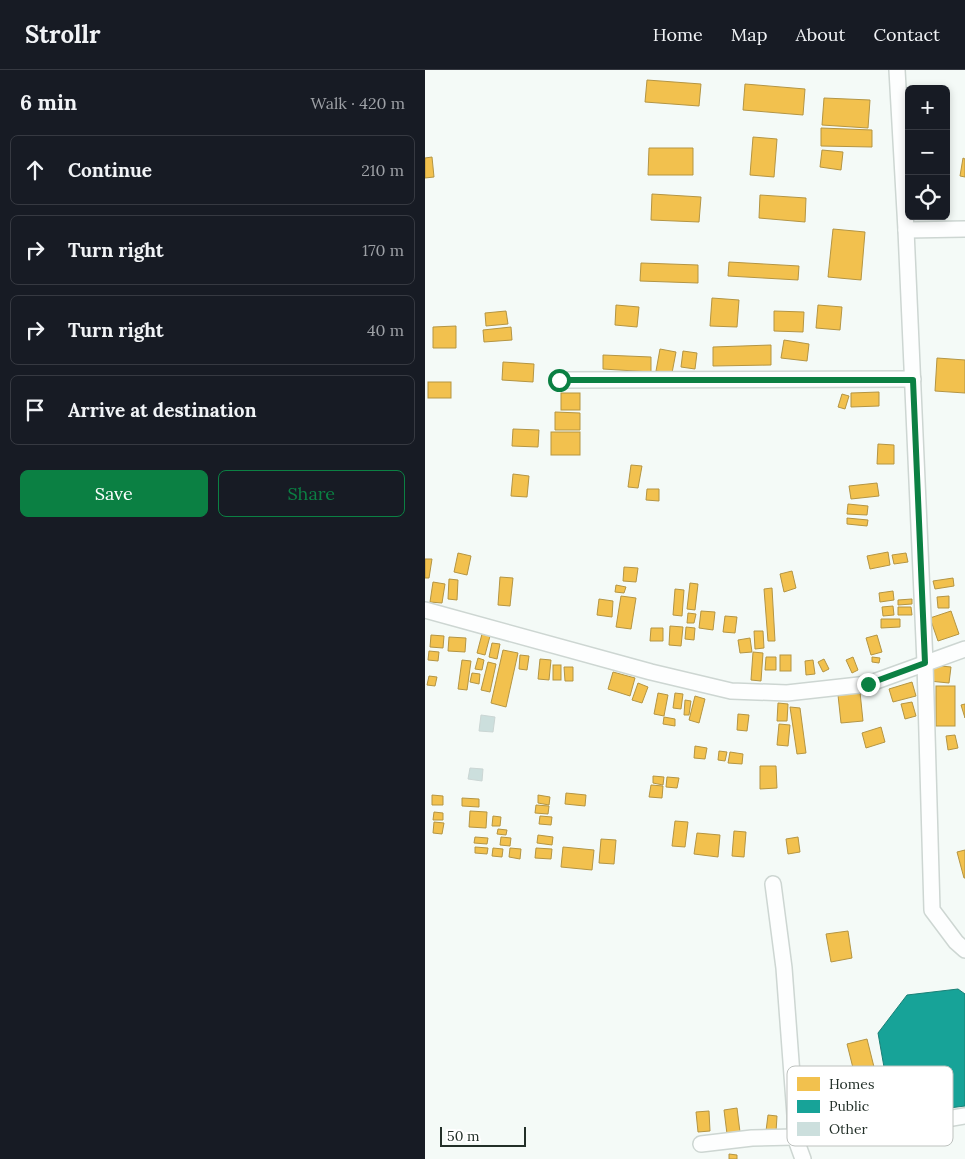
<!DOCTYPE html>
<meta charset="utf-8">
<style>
body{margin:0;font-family:Lora,serif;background:#20242c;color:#f1f3f6}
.controls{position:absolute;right:15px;top:15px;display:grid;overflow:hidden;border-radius:8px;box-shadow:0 2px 8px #0003}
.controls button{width:45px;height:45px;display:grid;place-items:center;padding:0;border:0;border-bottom:1px solid #363941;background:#171b24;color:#f1f3f6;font:25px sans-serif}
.scale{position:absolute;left:15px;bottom:12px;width:86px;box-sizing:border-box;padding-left:5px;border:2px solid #222f28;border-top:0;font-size:14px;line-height:18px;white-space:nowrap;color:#222f28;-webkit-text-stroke:4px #fff;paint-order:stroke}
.stop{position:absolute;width:15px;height:15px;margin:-11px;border:4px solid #0b8043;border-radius:50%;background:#fff}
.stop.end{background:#0b8043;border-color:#fff;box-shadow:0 1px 5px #0008}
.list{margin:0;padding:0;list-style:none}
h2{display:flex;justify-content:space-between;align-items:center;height:65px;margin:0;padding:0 20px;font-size:21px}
h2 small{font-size:16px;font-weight:400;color:#9ea1a6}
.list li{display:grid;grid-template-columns:32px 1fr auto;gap:15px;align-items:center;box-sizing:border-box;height:70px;margin:0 10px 10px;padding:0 10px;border:1px solid #363941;border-radius:8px}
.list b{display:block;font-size:19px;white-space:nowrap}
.list em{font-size:16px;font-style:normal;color:#9ea1a6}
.actions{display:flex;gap:10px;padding:15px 20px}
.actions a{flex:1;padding:11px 0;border:1px solid #0b8043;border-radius:8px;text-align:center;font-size:18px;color:#0b8043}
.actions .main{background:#0b8043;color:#fff}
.icon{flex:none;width:28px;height:28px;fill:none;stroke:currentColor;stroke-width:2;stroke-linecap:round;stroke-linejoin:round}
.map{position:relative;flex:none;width:540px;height:1089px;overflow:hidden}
header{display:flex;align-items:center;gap:30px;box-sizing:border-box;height:70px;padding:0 25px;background:#171b24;border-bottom:1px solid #363941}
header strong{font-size:24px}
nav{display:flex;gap:28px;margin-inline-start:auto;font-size:18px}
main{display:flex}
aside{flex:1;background:#171b24}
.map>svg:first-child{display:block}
.homes{fill:#f2c14e;stroke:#b49543}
.public{fill:#17a398;stroke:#1a8076}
.building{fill:#ccdfdd;stroke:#cbd6d4}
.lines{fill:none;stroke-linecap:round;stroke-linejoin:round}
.minor-casing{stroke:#cdd6d2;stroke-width:18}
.minor{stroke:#fdfefe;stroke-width:15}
.route{stroke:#0b8043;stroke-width:6}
.key{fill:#fff;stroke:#bdc1be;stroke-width:1}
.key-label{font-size:14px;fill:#222f28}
</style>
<header>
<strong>Strollr</strong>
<nav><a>Home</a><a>Map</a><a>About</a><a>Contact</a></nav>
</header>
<main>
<aside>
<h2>6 min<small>Walk · 420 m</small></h2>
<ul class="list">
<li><svg class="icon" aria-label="ahead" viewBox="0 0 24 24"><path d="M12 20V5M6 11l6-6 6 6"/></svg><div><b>Continue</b></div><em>210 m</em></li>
<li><svg class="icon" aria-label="right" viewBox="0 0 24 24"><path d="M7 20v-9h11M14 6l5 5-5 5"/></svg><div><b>Turn right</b></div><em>170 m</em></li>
<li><svg class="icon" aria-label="right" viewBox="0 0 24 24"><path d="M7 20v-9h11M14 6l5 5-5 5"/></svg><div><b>Turn right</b></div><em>40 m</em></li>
<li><svg class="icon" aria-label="arrive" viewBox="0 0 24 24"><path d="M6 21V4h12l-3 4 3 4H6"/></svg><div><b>Arrive at destination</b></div></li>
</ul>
<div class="actions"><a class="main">Save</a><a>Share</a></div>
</aside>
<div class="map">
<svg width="540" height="1089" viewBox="0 0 540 1089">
<rect width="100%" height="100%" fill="#f4faf7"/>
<g class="homes">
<path d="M 222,10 L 276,14 L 274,36 L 220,32 Z"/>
<path d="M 320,14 L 380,19 L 378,45 L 318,40 Z"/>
<path d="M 399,28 L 445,30 L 443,58 L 397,55 Z"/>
<path d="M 396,58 L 447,60 L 447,77 L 396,76 Z"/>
<path d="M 328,67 L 352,69 L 349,107 L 325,105 Z"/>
<path d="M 224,78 L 268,78 L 268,105 L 223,105 Z"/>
<path d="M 397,80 L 418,82 L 416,100 L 395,97 Z"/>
<path d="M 7,87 L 9,107 L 0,108 L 0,88 Z"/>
<path d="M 538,88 L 540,89 L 540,107 L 535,106 Z"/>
<path d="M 227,124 L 276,127 L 274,152 L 226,150 Z"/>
<path d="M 335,125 L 381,128 L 380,152 L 334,148 Z"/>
<path d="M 408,159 L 440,162 L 436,210 L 403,207 Z"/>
<path d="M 304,192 L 374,196 L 373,210 L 303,206 Z"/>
<path d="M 216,193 L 273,195 L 273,213 L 215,211 Z"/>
<path d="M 287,228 L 314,230 L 312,257 L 285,256 Z"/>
<path d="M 191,235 L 214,237 L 212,257 L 190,255 Z"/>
<path d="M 393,235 L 417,237 L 415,260 L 391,258 Z"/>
<path d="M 81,241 L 83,254 L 61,256 L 60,243 Z"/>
<path d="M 349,241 L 379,242 L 378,262 L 349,261 Z"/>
<path d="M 31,256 L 31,278 L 8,278 L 8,257 Z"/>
<path d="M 86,257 L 87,270 L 59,272 L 58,260 Z"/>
<path d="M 359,270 L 384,274 L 382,291 L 356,288 Z"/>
<path d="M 346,275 L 346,295 L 288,296 L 288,277 Z"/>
<path d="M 235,279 L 251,282 L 247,303 L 231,301 Z"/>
<path d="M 258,281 L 272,283 L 270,299 L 256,297 Z"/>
<path d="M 178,285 L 226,287 L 226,302 L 178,299 Z"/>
<path d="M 512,288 L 540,290 L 540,323 L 510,321 Z"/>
<path d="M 78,292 L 109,294 L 108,312 L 77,310 Z"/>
<rect x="3" y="312" width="23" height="16"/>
<path d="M 454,322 L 454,336 L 426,337 L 426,323 Z"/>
<rect x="136" y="323" width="19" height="17"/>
<path d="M 417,324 L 424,326 L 420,339 L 413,337 Z"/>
<path d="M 130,342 L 155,343 L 155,360 L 130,360 Z"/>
<path d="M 88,359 L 114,360 L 113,377 L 87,376 Z"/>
<rect x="126" y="362" width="29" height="23"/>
<path d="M 453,374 L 469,375 L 469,394 L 452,394 Z"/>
<path d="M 206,395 L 217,396 L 213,418 L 203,417 Z"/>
<path d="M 88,404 L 104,406 L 102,427 L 86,426 Z"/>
<path d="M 452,413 L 454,426 L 426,429 L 424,416 Z"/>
<path d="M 222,419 L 234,419 L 234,431 L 221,430 Z"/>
<path d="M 423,434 L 443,436 L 442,445 L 422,444 Z"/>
<path d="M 422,448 L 443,450 L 442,456 L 422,454 Z"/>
<path d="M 463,482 L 465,495 L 445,499 L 442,486 Z"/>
<path d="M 33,483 L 46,486 L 42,505 L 29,502 Z"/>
<path d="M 481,483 L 483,492 L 469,494 L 467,485 Z"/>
<path d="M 0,489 L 7,489 L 4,508 L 0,508 Z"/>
<path d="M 199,497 L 213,498 L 211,512 L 198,511 Z"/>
<path d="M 367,501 L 371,518 L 359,522 L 355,504 Z"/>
<path d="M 75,507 L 88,508 L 85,536 L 73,535 Z"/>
<path d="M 528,508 L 529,516 L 510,519 L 508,511 Z"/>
<path d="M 24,509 L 33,510 L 32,530 L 23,529 Z"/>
<path d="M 8,512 L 20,514 L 17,533 L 5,532 Z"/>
<path d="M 265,513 L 273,514 L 270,540 L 262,539 Z"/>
<path d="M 191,515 L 201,517 L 199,523 L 190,522 Z"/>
<path d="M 347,518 L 350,571 L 343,571 L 339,519 Z"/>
<path d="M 250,519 L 259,520 L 257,546 L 248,545 Z"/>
<path d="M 468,521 L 469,530 L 455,532 L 454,523 Z"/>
<path d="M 196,526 L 211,528 L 206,559 L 191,557 Z"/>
<path d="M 524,526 L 524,538 L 513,538 L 512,527 Z"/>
<path d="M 174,529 L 188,531 L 187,547 L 172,545 Z"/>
<path d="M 487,529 L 487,534 L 473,535 L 473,530 Z"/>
<path d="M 468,536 L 469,545 L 458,546 L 457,537 Z"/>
<path d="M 473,537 L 486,537 L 487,545 L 473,545 Z"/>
<path d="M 276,541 L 290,542 L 288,560 L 274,558 Z"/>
<path d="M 526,541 L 534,564 L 513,571 L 505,548 Z"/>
<path d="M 263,543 L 271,544 L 269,553 L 262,553 Z"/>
<path d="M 300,546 L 312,547 L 310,563 L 298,562 Z"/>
<path d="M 456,549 L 475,549 L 475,557 L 456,558 Z"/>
<path d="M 245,556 L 258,557 L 256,576 L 244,575 Z"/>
<path d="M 261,557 L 270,558 L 269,570 L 260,569 Z"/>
<path d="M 226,558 L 238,558 L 238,571 L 225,571 Z"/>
<path d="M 329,561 L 338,561 L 339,578 L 330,579 Z"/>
<path d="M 57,564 L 65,566 L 60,585 L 52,583 Z"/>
<path d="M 6,565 L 19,566 L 18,578 L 5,577 Z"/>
<path d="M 452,565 L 457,582 L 446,585 L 441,568 Z"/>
<path d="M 24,567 L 41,568 L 40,582 L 23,581 Z"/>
<path d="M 325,568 L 327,582 L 315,583 L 313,570 Z"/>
<path d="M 67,573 L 75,574 L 72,589 L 64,587 Z"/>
<path d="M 78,580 L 93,583 L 81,637 L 66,633 Z"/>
<path d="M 4,581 L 14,582 L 13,591 L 3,590 Z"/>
<path d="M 328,582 L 338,583 L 336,611 L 326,610 Z"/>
<path d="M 95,585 L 104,586 L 102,600 L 94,599 Z"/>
<rect x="355" y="585" width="11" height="16"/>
<path d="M 341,587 L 351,587 L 351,600 L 340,600 Z"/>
<path d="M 428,587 L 433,600 L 427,603 L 421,590 Z"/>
<path d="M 447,587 L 455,588 L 454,593 L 447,592 Z"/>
<path d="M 53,588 L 59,590 L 57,600 L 50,599 Z"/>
<path d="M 115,589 L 126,590 L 124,610 L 113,609 Z"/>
<path d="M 399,589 L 404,599 L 398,602 L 393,592 Z"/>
<path d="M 37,590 L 46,591 L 42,620 L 33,619 Z"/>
<path d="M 388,590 L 390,604 L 381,605 L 380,591 Z"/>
<path d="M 63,592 L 71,594 L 65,622 L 56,620 Z"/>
<rect x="128" y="595" width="8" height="15"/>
<path d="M 506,595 L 526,597 L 524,613 L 504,611 Z"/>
<path d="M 139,597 L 148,597 L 148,611 L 140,611 Z"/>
<path d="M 188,602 L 210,608 L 205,626 L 183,619 Z"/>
<path d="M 47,603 L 55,604 L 54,614 L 45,612 Z"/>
<path d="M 4,606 L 12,607 L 10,616 L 2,615 Z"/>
<path d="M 487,612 L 491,626 L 468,632 L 464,619 Z"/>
<path d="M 213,613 L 223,617 L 217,633 L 207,630 Z"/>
<rect x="511" y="616" width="19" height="40"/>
<path d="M 435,622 L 438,651 L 416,653 L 413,625 Z"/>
<path d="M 233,623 L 243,625 L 239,646 L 229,644 Z"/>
<path d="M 250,623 L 258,624 L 256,639 L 248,638 Z"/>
<path d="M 270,626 L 280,629 L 274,653 L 264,650 Z"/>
<path d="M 260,630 L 266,631 L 264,645 L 259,645 Z"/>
<path d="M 487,632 L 491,646 L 480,649 L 476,634 Z"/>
<path d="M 353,633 L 363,634 L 362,651 L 352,651 Z"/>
<path d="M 540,634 L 540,648 L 536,635 Z"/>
<path d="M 365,637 L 375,638 L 381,683 L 372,684 Z"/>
<path d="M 313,644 L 324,645 L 322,661 L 312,660 Z"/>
<path d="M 239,647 L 250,649 L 250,656 L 238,654 Z"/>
<path d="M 354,654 L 365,655 L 363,676 L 352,675 Z"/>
<path d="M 456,657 L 460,672 L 441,678 L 437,663 Z"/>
<path d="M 530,665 L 533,678 L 523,680 L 521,666 Z"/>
<path d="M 270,676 L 282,678 L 280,689 L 269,688 Z"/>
<path d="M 294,681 L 302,682 L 300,691 L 293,690 Z"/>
<path d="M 305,682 L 318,684 L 317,694 L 303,693 Z"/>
<path d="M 335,696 L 351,696 L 352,718 L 335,719 Z"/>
<path d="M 228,706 L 239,707 L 238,715 L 228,713 Z"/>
<path d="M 242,707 L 254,708 L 252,718 L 241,717 Z"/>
<path d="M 226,715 L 238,716 L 237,728 L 224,727 Z"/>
<path d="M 141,723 L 161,725 L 160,736 L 140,734 Z"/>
<path d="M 7,725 L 18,726 L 18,735 L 7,735 Z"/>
<path d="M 113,725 L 125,727 L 124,735 L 113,733 Z"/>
<path d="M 37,728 L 54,729 L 54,737 L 37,736 Z"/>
<path d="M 111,735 L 124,736 L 123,744 L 110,743 Z"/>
<path d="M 45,741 L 62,742 L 61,758 L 44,757 Z"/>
<path d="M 9,742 L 18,743 L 18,750 L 8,750 Z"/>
<path d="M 68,746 L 76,747 L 75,756 L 67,756 Z"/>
<path d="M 115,746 L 127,747 L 126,755 L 114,754 Z"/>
<path d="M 250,751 L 263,752 L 260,777 L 247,776 Z"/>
<path d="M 9,752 L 19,753 L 17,764 L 8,763 Z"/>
<path d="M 73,759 L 82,760 L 81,765 L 72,764 Z"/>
<path d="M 309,761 L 321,762 L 319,787 L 307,786 Z"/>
<path d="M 272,763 L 295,765 L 293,787 L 269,784 Z"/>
<path d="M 113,765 L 128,767 L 127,775 L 112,773 Z"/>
<path d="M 50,767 L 63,768 L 62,774 L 49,773 Z"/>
<path d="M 76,767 L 86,768 L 85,776 L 75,775 Z"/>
<path d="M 373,767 L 375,782 L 363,784 L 361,769 Z"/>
<path d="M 176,769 L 191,770 L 189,794 L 174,793 Z"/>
<path d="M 50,777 L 63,778 L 62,784 L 50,783 Z"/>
<path d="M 138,777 L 169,780 L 167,800 L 136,797 Z"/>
<path d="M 68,778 L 78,779 L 77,787 L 67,786 Z"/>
<path d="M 85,778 L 96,779 L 95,789 L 84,787 Z"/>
<path d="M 111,778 L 127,779 L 126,789 L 110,788 Z"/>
<path d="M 540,780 L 540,808 L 539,808 L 532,782 Z"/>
<path d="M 423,861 L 427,888 L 406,892 L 401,864 Z"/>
<path d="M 442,969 L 450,1001 L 430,1006 L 422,974 Z"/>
<path d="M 312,1038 L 315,1062 L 302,1064 L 299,1040 Z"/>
<path d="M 284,1041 L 285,1061 L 273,1062 L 271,1042 Z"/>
<path d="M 343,1045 L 352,1046 L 351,1062 L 341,1061 Z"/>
<path d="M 304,1084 L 312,1085 L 312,1089 L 304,1089 Z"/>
</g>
<path class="public" d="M 533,919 L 540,924 L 540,1036 L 500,1041 L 462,1014 L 453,963 L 482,925 Z"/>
<g class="building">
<path d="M 56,645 L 70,647 L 68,662 L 54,661 Z"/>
<path d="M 45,698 L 58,699 L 57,711 L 43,709 Z"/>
</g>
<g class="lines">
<g class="minor-casing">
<g id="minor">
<path d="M 472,0 L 481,160 L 500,593 L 507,840 L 531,872 L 540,880"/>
<path d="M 481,160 L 540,159"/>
<path d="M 134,310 L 488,309"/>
<path d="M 0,540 L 226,602 L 306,621 L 362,623 L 443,614 L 540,579"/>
<path d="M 348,814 L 359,898 L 370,1045 L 370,1067 L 378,1089"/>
<path d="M 498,1053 L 540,1046"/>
<path d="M 276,1074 L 327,1068 L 370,1067"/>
</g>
</g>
<use href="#minor" class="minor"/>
</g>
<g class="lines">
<path class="route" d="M 134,310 L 488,310 L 500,593 L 443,614"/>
</g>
<rect x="362" y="996" width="166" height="80" rx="8" class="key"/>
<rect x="372" y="1007" width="23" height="14" fill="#f2c14e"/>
<rect x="372" y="1030" width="23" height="13" fill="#17a398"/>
<rect x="372" y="1052" width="23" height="14" fill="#ccdfdd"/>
<g class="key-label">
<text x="404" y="1019">Homes</text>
<text x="404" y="1041">Public</text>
<text x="404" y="1064">Other</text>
</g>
</svg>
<div class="controls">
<button>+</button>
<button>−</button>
<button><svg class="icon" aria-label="locate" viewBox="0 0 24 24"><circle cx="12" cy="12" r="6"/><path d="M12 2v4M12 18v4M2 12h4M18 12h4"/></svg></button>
</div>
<div class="scale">50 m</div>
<div class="stop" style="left:134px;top:310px"></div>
<div class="stop end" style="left:443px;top:614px"></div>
</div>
</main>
